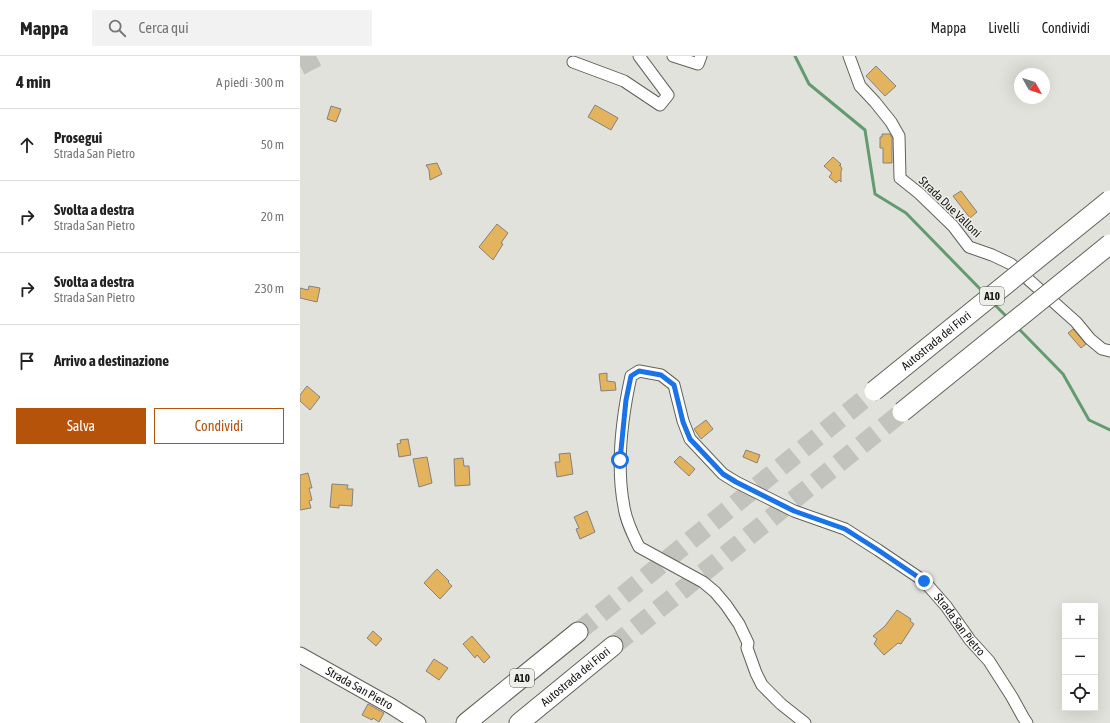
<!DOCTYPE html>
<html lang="it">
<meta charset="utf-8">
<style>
body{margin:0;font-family:"Asap Condensed",sans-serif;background:#f2f2f2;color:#222}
.controls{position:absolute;right:12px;bottom:12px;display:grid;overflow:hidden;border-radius:0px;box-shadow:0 4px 16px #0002}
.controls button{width:36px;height:36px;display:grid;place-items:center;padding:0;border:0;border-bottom:1px solid #e0e0e0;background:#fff;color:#222;font:20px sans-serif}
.compass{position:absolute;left:714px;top:12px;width:36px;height:36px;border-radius:50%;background:#fff;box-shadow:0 4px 16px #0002;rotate:129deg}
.stop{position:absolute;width:12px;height:12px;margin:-9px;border:3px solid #1a73e8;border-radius:50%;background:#fff}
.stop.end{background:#1a73e8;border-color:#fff;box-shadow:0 1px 4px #0008}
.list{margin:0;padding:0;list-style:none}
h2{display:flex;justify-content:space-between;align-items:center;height:52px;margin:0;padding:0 16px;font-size:17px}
h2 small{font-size:13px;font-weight:400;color:#767676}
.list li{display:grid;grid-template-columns:26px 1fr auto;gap:12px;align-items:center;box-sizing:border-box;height:72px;padding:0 16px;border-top:1px solid #e0e0e0}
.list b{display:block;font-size:15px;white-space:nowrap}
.list p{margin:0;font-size:13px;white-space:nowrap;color:#767676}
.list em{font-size:13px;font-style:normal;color:#767676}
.actions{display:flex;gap:8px;padding:12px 16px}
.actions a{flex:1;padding:9px 0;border:1px solid #b45309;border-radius:0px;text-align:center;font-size:14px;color:#b45309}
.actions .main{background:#b45309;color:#fff}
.icon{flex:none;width:22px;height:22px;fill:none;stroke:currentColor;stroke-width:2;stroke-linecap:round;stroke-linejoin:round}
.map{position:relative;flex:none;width:810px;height:667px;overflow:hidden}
header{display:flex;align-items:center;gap:24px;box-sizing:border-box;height:56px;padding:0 20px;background:#fff;border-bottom:1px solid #e0e0e0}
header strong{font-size:19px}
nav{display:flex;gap:22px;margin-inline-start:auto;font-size:14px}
.search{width:280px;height:36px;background:#f2f2f2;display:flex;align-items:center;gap:10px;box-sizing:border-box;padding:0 14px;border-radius:0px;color:#767676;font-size:15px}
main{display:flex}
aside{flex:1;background:#fff}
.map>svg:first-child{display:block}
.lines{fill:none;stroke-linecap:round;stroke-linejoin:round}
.stream{stroke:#639b6f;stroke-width:3}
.building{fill:#e4b35e;stroke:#85827e}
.highway-tunnel{stroke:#c3c3be;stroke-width:19;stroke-dasharray:19 10;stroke-linecap:butt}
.street-casing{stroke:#62625d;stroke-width:13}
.secondary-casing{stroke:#62625d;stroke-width:17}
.highway-casing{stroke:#62625d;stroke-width:21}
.street{stroke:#fff;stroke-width:11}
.secondary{stroke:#fff;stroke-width:15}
.highway{stroke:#fff;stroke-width:19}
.highway-bridge-casing{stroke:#62625d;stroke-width:21;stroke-linecap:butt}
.highway-bridge{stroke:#fff;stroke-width:19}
.route{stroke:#1a73e8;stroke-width:5}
.labels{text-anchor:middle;stroke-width:3;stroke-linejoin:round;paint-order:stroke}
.shield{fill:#efefea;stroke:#565654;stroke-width:1}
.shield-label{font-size:11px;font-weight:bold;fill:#151513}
.street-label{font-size:12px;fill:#151513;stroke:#efefea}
</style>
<header>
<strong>Mappa</strong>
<div class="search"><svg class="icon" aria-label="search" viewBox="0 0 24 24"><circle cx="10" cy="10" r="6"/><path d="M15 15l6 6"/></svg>Cerca qui</div>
<nav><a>Mappa</a><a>Livelli</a><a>Condividi</a></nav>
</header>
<main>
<aside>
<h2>4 min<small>A piedi · 300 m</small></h2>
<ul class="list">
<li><svg class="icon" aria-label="ahead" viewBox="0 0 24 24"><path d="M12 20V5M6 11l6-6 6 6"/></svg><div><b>Prosegui</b><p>Strada San Pietro</p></div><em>50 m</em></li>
<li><svg class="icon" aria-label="right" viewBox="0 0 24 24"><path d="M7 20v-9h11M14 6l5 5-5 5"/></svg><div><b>Svolta a destra</b><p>Strada San Pietro</p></div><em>20 m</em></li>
<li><svg class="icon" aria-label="right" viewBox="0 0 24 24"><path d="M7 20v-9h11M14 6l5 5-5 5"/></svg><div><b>Svolta a destra</b><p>Strada San Pietro</p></div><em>230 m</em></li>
<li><svg class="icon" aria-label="arrive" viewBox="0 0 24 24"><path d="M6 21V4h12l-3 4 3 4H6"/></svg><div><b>Arrivo a destinazione</b></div></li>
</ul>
<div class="actions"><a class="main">Salva</a><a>Condividi</a></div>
</aside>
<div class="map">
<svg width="810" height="667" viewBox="0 0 810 667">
<rect width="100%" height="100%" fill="#e2e2dc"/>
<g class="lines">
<g class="stream">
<path d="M 495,0 L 509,28 L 565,74 L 575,138 L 606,157 L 685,238"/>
<path d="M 693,247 L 709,263"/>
<path d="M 717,271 L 763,318 L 789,364 L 810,374"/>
</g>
</g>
<g class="building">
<path d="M 576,10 L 596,30 L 585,40 L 566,20 Z"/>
<path d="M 295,49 L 318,62 L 311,74 L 288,61 Z"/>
<path d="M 31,50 L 41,53 L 36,66 L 27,63 Z"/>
<path d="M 582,78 L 590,78 L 592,82 L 592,107 L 583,107 L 583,92 L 580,92 L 580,81 L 582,81 Z"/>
<path d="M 533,101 L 541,108 L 539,110 L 540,109 L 542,113 L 541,115 L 541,126 L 539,124 L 536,127 L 529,121 L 532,117 L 524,110 Z"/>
<path d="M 137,107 L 142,118 L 130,124 L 129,114 L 126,109 Z"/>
<path d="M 661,135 L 677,156 L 670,162 L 653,140 Z"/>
<path d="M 197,168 L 208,177 L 201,187 L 203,188 L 193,204 L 179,191 Z"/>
<path d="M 9,230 L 20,232 L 17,246 L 0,242 L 0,232 L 8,234 Z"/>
<path d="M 773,273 L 786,288 L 781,292 L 768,277 Z"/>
<path d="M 307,317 L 307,325 L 315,326 L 316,334 L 301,335 L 299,318 Z"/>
<path d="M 7,330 L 20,341 L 10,354 L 0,345 L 0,339 Z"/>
<path d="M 406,364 L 413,373 L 401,383 L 394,373 Z"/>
<path d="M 108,383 L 111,399 L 99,401 L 97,388 L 101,387 L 100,384 Z"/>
<path d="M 446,394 L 460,399 L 457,407 L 443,401 Z"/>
<path d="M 270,397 L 273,418 L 257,421 L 255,406 L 260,406 L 259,398 Z"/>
<path d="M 380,400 L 395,413 L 389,420 L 374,406 Z"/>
<path d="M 127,401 L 132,427 L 119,431 L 113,403 Z"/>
<path d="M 163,402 L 164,410 L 169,410 L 170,429 L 155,430 L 154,403 Z"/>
<path d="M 8,417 L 12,432 L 9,432 L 12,444 L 9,445 L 11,452 L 0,454 L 0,419 Z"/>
<path d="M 32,428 L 48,429 L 47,433 L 53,433 L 52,450 L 39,449 L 39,452 L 30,451 Z"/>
<path d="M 287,455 L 295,476 L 280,483 L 276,473 L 279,472 L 274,461 Z"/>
<path d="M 137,513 L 149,525 L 148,526 L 152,530 L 140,543 L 124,527 Z"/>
<path d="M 597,554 L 611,563 L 610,565 L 614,568 L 601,588 L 598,587 L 584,599 L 574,588 L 577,583 L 573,580 L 585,570 Z"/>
<path d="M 73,575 L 82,583 L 76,590 L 67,582 Z"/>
<path d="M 172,580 L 190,601 L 184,607 L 177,599 L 175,602 L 163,588 Z"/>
<path d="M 134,603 L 148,612 L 139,624 L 126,615 Z"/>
<path d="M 68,648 L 84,657 L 79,666 L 73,662 L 72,664 L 62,659 Z"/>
</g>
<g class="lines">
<g class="highway-tunnel">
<path d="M 0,10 L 19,0"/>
<path d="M 278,576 L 574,335"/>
<path d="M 313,590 L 602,356"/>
</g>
<g class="street-casing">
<g id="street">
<path d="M 373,0 L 398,8 L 401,0"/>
<path d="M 549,0 L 560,30 L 575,46 L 591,66 L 599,80 L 600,122 L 620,138 L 653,170 L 669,191 L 692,199 L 711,208 L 776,266 L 790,283 L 802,293 L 810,295"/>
<path d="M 273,6 L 324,25 L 360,49 L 368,39 L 339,0"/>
<path id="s1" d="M 505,667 L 481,648 L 462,629 L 456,617 L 447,592 L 448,587 L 439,568 L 426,549 L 415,536 L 403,526 L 339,491 C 333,479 326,465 324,451 C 316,410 322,361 331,320 L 339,315 L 361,319 L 374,329 L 383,365 L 390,383 L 423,418 L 436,426 L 494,455 L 545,473 L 578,494 L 624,525 L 646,550 L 670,584 L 689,605 L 712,641 L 723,661 L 727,667"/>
</g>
</g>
<g class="secondary-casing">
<g id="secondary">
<path id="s2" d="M 0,599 L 91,650 L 118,667"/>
</g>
</g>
<g class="highway-casing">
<g id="highway">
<path d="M 166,667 L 278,576"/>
<path id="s3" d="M 219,667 L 313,590"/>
</g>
</g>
<use href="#street" class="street"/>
<use href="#secondary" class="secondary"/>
<use href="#highway" class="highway"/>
<g class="highway-bridge-casing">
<g id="highway-bridge">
<path id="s4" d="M 574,335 L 810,144"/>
<path d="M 602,356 L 810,188"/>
</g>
</g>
<use href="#highway-bridge" class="highway-bridge"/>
</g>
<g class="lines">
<path class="route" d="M 320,404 L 326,344 L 331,320 L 339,315 L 361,319 L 374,329 L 383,366 L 390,383 L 423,418 L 436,426 L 494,455 L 545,473 L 578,494 L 624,525"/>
</g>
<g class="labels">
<g class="shield">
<rect x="680" y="231" width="24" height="18" rx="3"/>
<rect x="210" y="613" width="24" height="18" rx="3"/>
</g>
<g class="shield-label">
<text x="692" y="244">A10</text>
<text x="222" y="626">A10</text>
</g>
<g class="street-label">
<text transform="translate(650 151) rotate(44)" y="4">Strada Due Valloni</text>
<text dy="4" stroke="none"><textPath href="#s4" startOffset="80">Autostrada dei Fiori</textPath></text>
<text dy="4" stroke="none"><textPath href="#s1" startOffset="865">Strada San Pietro</textPath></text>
<text dy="4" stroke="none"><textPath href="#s3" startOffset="73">Autostrada dei Fiori</textPath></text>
<text dy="4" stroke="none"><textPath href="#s2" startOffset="68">Strada San Pietro</textPath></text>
</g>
</g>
</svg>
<div class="controls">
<button>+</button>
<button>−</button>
<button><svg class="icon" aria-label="locate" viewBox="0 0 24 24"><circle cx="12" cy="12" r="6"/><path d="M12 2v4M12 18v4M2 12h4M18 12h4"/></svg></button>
</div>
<svg class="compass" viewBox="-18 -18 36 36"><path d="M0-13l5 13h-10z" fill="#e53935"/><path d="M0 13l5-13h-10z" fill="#767676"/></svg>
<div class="stop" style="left:320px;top:404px"></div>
<div class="stop end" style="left:624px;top:525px"></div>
</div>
</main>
